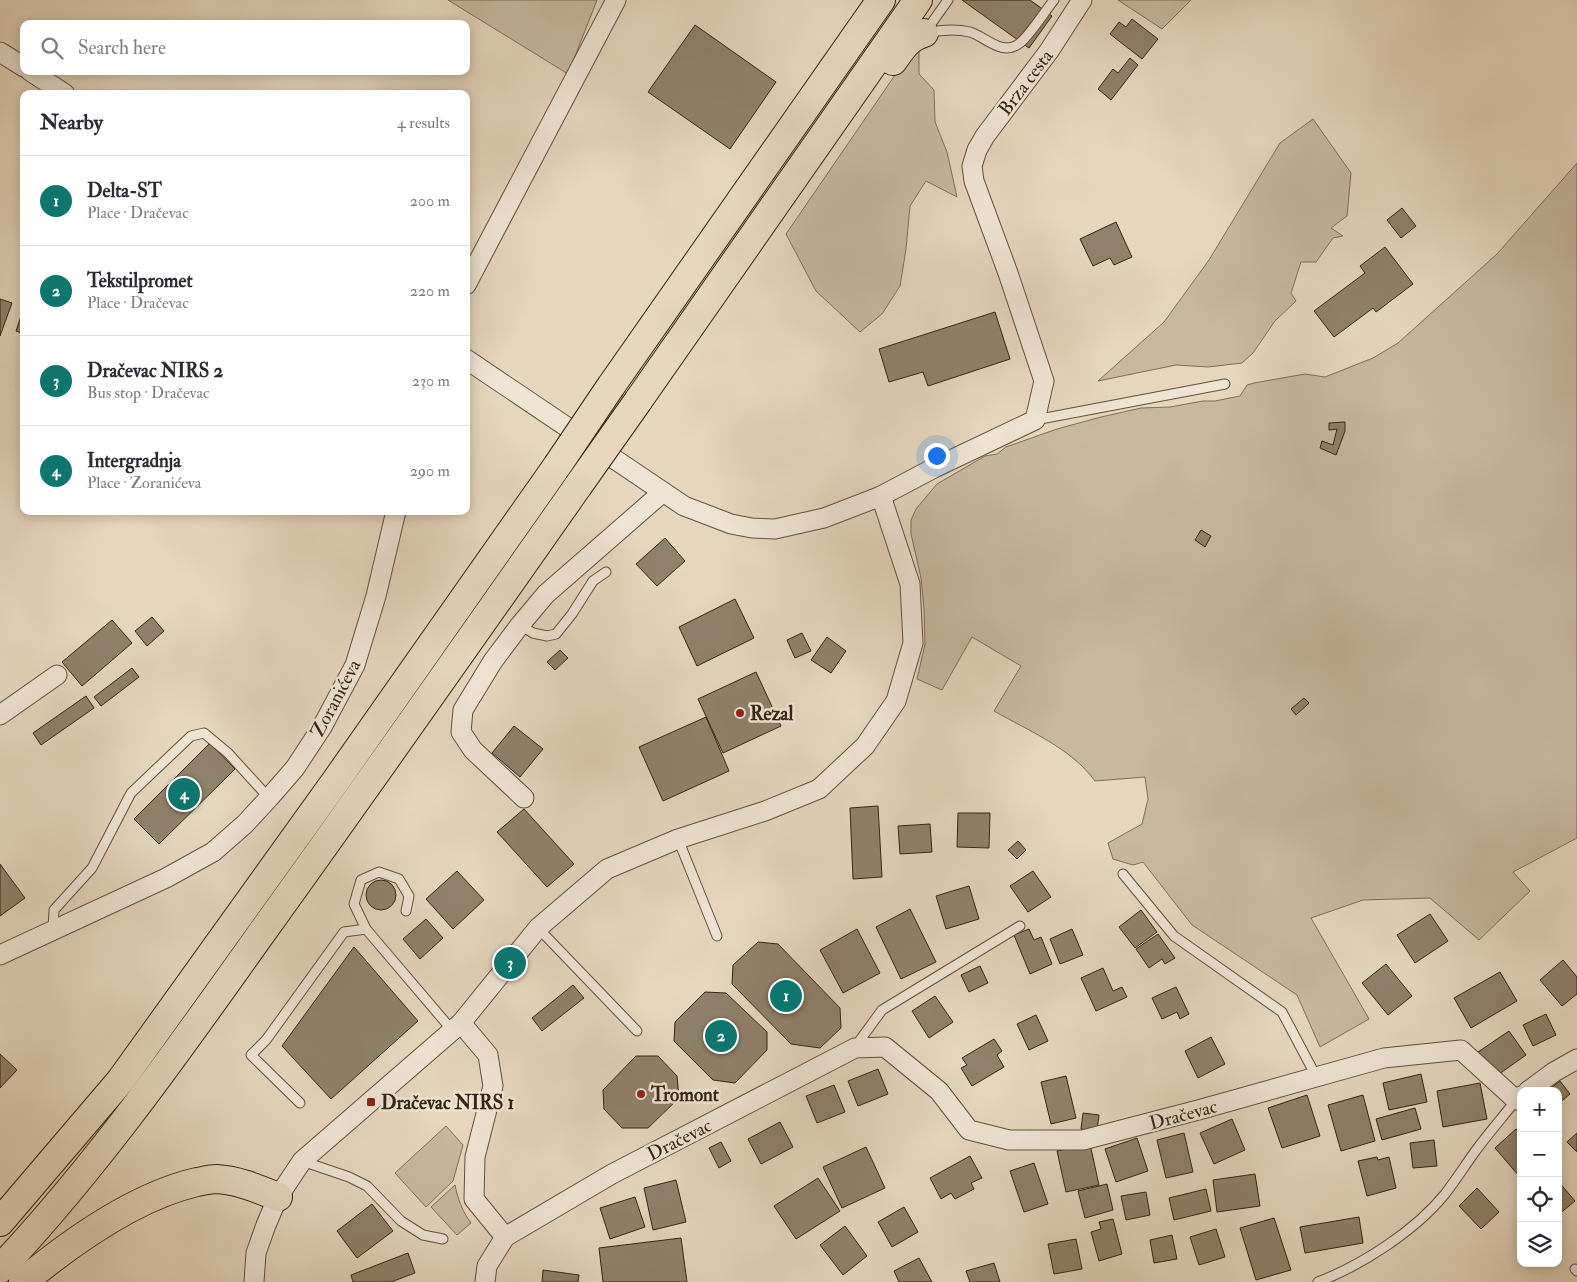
<!DOCTYPE html>
<meta charset="utf-8">
<style>
body{margin:0;font-family:"IM FELL Double Pica",serif;background:#f2f2f3;color:#2b2b33}
.controls{position:absolute;right:15px;bottom:15px;display:grid;overflow:hidden;border-radius:10px;box-shadow:0 2px 12px #0003}
.controls button{width:45px;height:45px;display:grid;place-items:center;padding:0;border:0;border-bottom:1px solid #e1e1e2;background:#fff;color:#2b2b33;font:25px sans-serif}
.you{position:absolute;left:936px;top:455px;width:18px;height:18px;margin:-12px;border:4px solid #fff;border-radius:50%;background:#1a73e8;box-shadow:0 0 0 8px #1a73e833}
.badge{display:grid;place-items:center;width:32px;height:32px;border-radius:50%;background:#0f766e;color:#fff;font-size:16px;font-weight:700}
.pin{position:absolute;translate:-50% -50%;border:2px solid #fff;box-shadow:0 1px 5px #0006}
.list{margin:0;padding:0;list-style:none}
h2{display:flex;justify-content:space-between;align-items:center;height:65px;margin:0;padding:0 20px;font-size:21px}
h2 small{font-size:16px;font-weight:400;color:#7c7c81}
.list li{display:grid;grid-template-columns:32px 1fr auto;gap:15px;align-items:center;box-sizing:border-box;height:90px;padding:0 20px;border-top:1px solid #e1e1e2}
.list b{display:block;font-size:19px;white-space:nowrap}
.list p{margin:0;font-size:16px;white-space:nowrap;color:#7c7c81}
.list em{font-size:16px;font-style:normal;color:#7c7c81}
.icon{flex:none;width:28px;height:28px;fill:none;stroke:currentColor;stroke-width:2;stroke-linecap:round;stroke-linejoin:round}
.map{position:relative;flex:none;width:1577px;height:1282px;overflow:hidden}
.search{position:absolute;background:#fff;box-shadow:0 2px 12px #0003;left:20px;top:20px;width:450px;height:55px;display:flex;align-items:center;gap:12px;box-sizing:border-box;padding:0 18px;border-radius:10px;color:#7c7c81;font-size:19px}
.panel{position:absolute;background:#fff;box-shadow:0 2px 12px #0003;left:20px;top:90px;width:450px;height:425px;border-radius:10px}
.map>svg:first-child{display:block}
.green{fill:#c7b8a0;stroke:#7e6e59}
.building{fill:#90816b;stroke:#342512}
.lines{fill:none;stroke-linecap:round;stroke-linejoin:round}
.service-casing{stroke:#60513d;stroke-width:11}
.minor-casing{stroke:#60513d;stroke-width:21}
.trunk-casing{stroke:#342512;stroke-width:30}
.service{stroke:#eee4d4;stroke-width:9}
.minor{stroke:#eee4d4;stroke-width:19}
.trunk{stroke:#e5d6bd;stroke-width:28}
.trunk-bridge-casing{stroke:#342512;stroke-width:30;stroke-linecap:butt}
.trunk-bridge{stroke:#e5d6bd;stroke-width:28}
.poi-dot{fill:#8f2418;stroke:#eee4d4;stroke-width:2}
.labels{text-anchor:middle;stroke-width:5;stroke-linejoin:round;paint-order:stroke}
.street-label{font-size:19px;fill:#342512;stroke:#eee4d4}
.poi-label{font-size:19px;font-weight:bold;fill:#342512;stroke:#eee4d4;text-anchor:start}
</style>
<div class="map">
<svg width="1577" height="1282" viewBox="0 0 1577 1282">
<rect width="100%" height="100%" fill="#e5d6bd"/>
<filter id="stains"><feTurbulence type="fractalNoise" baseFrequency=".004" numOctaves="4"/><feColorMatrix values="0 0 0 0 .2 0 0 0 0 .09 0 0 0 0 .02 0 0 0 .5 -.17"/></filter>
<radialGradient id="worn" r=".72"><stop offset=".6" stop-color="#630" stop-opacity="0"/><stop offset="1" stop-color="#630" stop-opacity=".3"/></radialGradient>
<g class="green">
<path d="M 448,0 L 597,0 L 568,74 Z"/>
<path d="M 1118,0 L 1191,0 L 1162,29 Z"/>
<path d="M 919,52 L 919,74 L 934,90 L 935,122 L 947,152 L 957,197 L 926,181 L 910,206 L 906,249 L 900,286 L 882,314 L 860,332 L 816,291 L 786,234 L 906,59 Z"/>
<path d="M 1313,119 L 1351,173 L 1347,216 L 1331,228 L 1343,236 L 1333,238 L 1316,262 L 1301,262 L 1291,293 L 1296,301 L 1275,321 L 1253,353 L 1242,363 L 1208,367 L 1176,365 L 1098,381 L 1164,322 L 1209,260 L 1280,143 Z"/>
<path d="M 1577,163 L 1577,838 L 1513,872 L 1530,891 L 1479,940 L 1430,898 L 1363,900 L 1311,918 L 1369,1019 L 1320,1047 L 1297,995 L 1192,925 L 1143,862 L 1133,865 L 1113,859 L 1108,843 L 1142,824 L 1148,799 L 1145,777 L 1095,781 C 1071,748 1029,731 994,711 L 1021,666 L 972,637 L 942,690 L 917,679 L 925,644 L 924,609 L 921,578 L 911,534 L 911,520 L 916,509 L 937,484 L 985,456 L 997,454 L 1006,447 L 1057,429 L 1101,417 L 1141,408 L 1170,407 L 1203,401 L 1215,401 L 1240,396 L 1247,385 L 1254,383 L 1305,374 L 1325,377 L 1373,358 L 1398,343 L 1497,254 Z"/>
<path d="M 446,1126 L 463,1145 L 453,1181 L 426,1207 L 395,1173 Z"/>
<path d="M 455,1185 C 458,1199 462,1211 471,1223 L 457,1235 L 431,1207 Z"/>
</g>
<g class="building">
<path d="M 962,0 L 1030,0 L 1052,16 L 1029,48 Z"/>
<path d="M 1132,19 L 1158,39 L 1142,59 L 1110,34 L 1119,22 L 1126,27 Z"/>
<path d="M 695,25 L 776,82 L 730,149 L 648,92 Z"/>
<path d="M 1130,58 L 1138,65 L 1111,100 L 1098,89 L 1113,69 L 1118,73 Z"/>
<path d="M 1402,208 L 1416,226 L 1401,238 L 1387,220 Z"/>
<path d="M 1116,222 L 1132,257 L 1114,265 L 1110,258 L 1093,266 L 1080,239 Z"/>
<path d="M 1385,247 L 1413,284 L 1376,312 L 1373,308 L 1334,337 L 1314,311 L 1365,273 L 1360,266 Z"/>
<path d="M 0,299 L 12,303 L 0,336 Z"/>
<path d="M 995,312 L 1010,359 L 928,386 L 923,372 L 889,382 L 879,349 Z"/>
<path d="M 21,316 L 24,317 L 24,334 L 16,331 Z"/>
<path d="M 1345,422 L 1345,431 L 1336,455 L 1320,448 L 1322,441 L 1333,445 L 1337,429 L 1329,430 L 1329,423 Z"/>
<path d="M 1201,530 L 1211,536 L 1205,547 L 1195,540 Z"/>
<path d="M 665,538 L 685,561 L 657,586 L 636,564 Z"/>
<path d="M 735,599 L 754,638 L 697,666 L 679,627 Z"/>
<path d="M 152,617 L 164,631 L 147,646 L 135,631 Z"/>
<path d="M 112,620 L 132,643 L 82,686 L 62,662 Z"/>
<path d="M 802,633 L 811,651 L 795,658 L 787,640 Z"/>
<path d="M 827,637 L 846,651 L 831,673 L 811,660 Z"/>
<path d="M 560,650 L 568,658 L 555,670 L 547,662 Z"/>
<path d="M 132,668 L 139,677 L 101,706 L 94,697 Z"/>
<path d="M 756,672 L 781,726 L 723,753 L 698,699 Z"/>
<path d="M 86,696 L 94,708 L 41,745 L 33,733 Z"/>
<path d="M 1304,698 L 1309,703 L 1296,715 L 1291,709 Z"/>
<path d="M 706,717 L 729,771 L 663,801 L 639,747 Z"/>
<path d="M 514,726 L 543,749 L 520,777 L 492,753 Z"/>
<path d="M 210,743 L 235,769 L 159,844 L 134,819 Z"/>
<path d="M 878,806 L 882,877 L 853,879 L 850,808 Z"/>
<path d="M 524,809 L 574,864 L 547,887 L 497,832 Z"/>
<path d="M 958,813 L 990,813 L 989,848 L 957,847 Z"/>
<path d="M 930,824 L 932,852 L 900,854 L 898,826 Z"/>
<path d="M 1018,841 L 1026,850 L 1017,859 L 1008,850 Z"/>
<path d="M 0,864 L 25,898 L 0,916 Z"/>
<path d="M 457,871 L 484,900 L 453,929 L 426,899 Z"/>
<path d="M 1033,871 L 1051,897 L 1028,912 L 1010,886 Z"/>
<circle cx="381" cy="895" r="15"/>
<path d="M 969,886 L 979,919 L 946,929 L 936,896 Z"/>
<path d="M 910,909 L 936,962 L 901,979 L 876,927 Z"/>
<path d="M 1141,910 L 1157,932 L 1135,948 L 1119,927 Z"/>
<path d="M 1430,914 L 1448,941 L 1415,963 L 1397,935 Z"/>
<path d="M 426,919 L 443,938 L 420,959 L 403,939 Z"/>
<path d="M 857,929 L 880,973 L 843,993 L 820,950 Z"/>
<path d="M 1029,929 L 1034,940 L 1041,937 L 1052,964 L 1030,974 L 1014,935 Z"/>
<path d="M 1072,929 L 1083,955 L 1060,964 L 1050,939 Z"/>
<path d="M 1158,934 L 1175,958 L 1165,964 L 1162,959 L 1149,968 L 1136,949 Z"/>
<path d="M 758,942 L 778,944 L 840,1008 L 841,1028 L 820,1048 L 791,1044 L 732,984 L 733,965 Z"/>
<path d="M 354,947 L 418,1021 L 331,1099 L 282,1046 Z"/>
<path d="M 1563,960 L 1577,977 L 1577,994 L 1562,1006 L 1540,980 Z"/>
<path d="M 1386,964 L 1412,996 L 1388,1015 L 1362,983 Z"/>
<path d="M 980,966 L 988,983 L 969,992 L 961,975 Z"/>
<path d="M 1103,968 L 1113,991 L 1122,987 L 1127,997 L 1096,1011 L 1081,978 Z"/>
<path d="M 1500,972 L 1517,1001 L 1471,1028 L 1454,998 Z"/>
<path d="M 573,985 L 584,998 L 542,1031 L 532,1018 Z"/>
<path d="M 1176,987 L 1189,1014 L 1180,1019 L 1177,1012 L 1162,1019 L 1152,998 Z"/>
<path d="M 705,992 L 726,993 L 767,1032 L 767,1050 L 735,1083 L 713,1080 L 674,1041 L 675,1022 Z"/>
<path d="M 935,996 L 953,1022 L 929,1038 L 912,1011 Z"/>
<path d="M 1546,1014 L 1556,1035 L 1533,1046 L 1523,1025 Z"/>
<path d="M 1036,1015 L 1048,1041 L 1029,1050 L 1017,1024 Z"/>
<path d="M 1509,1031 L 1526,1055 L 1495,1077 L 1478,1052 Z"/>
<path d="M 1211,1037 L 1225,1064 L 1198,1078 L 1185,1051 Z"/>
<path d="M 994,1039 L 1002,1051 L 997,1055 L 1004,1067 L 972,1086 L 961,1068 L 967,1065 L 962,1058 Z"/>
<path d="M 0,1054 L 17,1070 L 0,1088 Z"/>
<path d="M 636,1056 L 658,1056 L 677,1076 L 679,1098 L 648,1128 L 622,1128 L 604,1109 L 603,1090 Z"/>
<path d="M 878,1069 L 888,1094 L 858,1106 L 848,1081 Z"/>
<path d="M 1421,1074 L 1427,1102 L 1389,1110 L 1383,1083 Z"/>
<path d="M 1066,1076 L 1076,1118 L 1051,1124 L 1041,1082 Z"/>
<path d="M 1560,1081 L 1570,1094 L 1558,1104 L 1558,1091 L 1547,1091 Z"/>
<path d="M 1480,1083 L 1487,1119 L 1443,1127 L 1437,1091 Z"/>
<path d="M 834,1085 L 845,1112 L 817,1123 L 806,1096 Z"/>
<path d="M 1307,1095 L 1320,1136 L 1282,1148 L 1268,1108 Z"/>
<path d="M 1363,1095 L 1375,1141 L 1341,1151 L 1328,1105 Z"/>
<path d="M 1415,1108 L 1421,1129 L 1382,1140 L 1376,1119 Z"/>
<path d="M 1083,1113 L 1099,1115 L 1097,1131 L 1081,1129 Z"/>
<path d="M 1232,1119 L 1245,1150 L 1214,1164 L 1200,1133 Z"/>
<path d="M 780,1122 L 793,1147 L 761,1164 L 748,1139 Z"/>
<path d="M 1516,1129 L 1521,1134 L 1521,1175 L 1519,1176 L 1495,1148 Z"/>
<path d="M 1184,1133 L 1193,1172 L 1166,1178 L 1157,1140 Z"/>
<path d="M 1577,1133 L 1577,1152 L 1567,1142 Z"/>
<path d="M 1137,1138 L 1148,1171 L 1116,1182 L 1105,1149 Z"/>
<path d="M 1434,1140 L 1437,1166 L 1413,1168 L 1410,1143 Z"/>
<path d="M 721,1142 L 731,1161 L 719,1168 L 709,1148 Z"/>
<path d="M 1090,1144 L 1099,1185 L 1066,1192 L 1057,1151 Z"/>
<path d="M 866,1147 L 885,1188 L 842,1208 L 823,1167 Z"/>
<path d="M 970,1156 L 982,1178 L 971,1183 L 974,1189 L 955,1199 L 951,1193 L 941,1199 L 930,1178 Z"/>
<path d="M 1377,1157 L 1378,1160 L 1389,1157 L 1396,1188 L 1367,1196 L 1358,1161 Z"/>
<path d="M 1034,1163 L 1048,1204 L 1024,1212 L 1010,1171 Z"/>
<path d="M 1255,1174 L 1260,1206 L 1217,1212 L 1213,1180 Z"/>
<path d="M 818,1178 L 840,1211 L 796,1239 L 774,1206 Z"/>
<path d="M 676,1180 L 686,1222 L 653,1230 L 644,1188 Z"/>
<path d="M 1558,1181 L 1575,1201 L 1558,1215 Z"/>
<path d="M 1107,1184 L 1113,1210 L 1085,1218 L 1078,1191 Z"/>
<path d="M 1477,1188 L 1499,1212 L 1481,1229 L 1459,1206 Z"/>
<path d="M 1206,1189 L 1211,1211 L 1174,1220 L 1169,1198 Z"/>
<path d="M 1146,1192 L 1150,1215 L 1126,1220 L 1121,1196 Z"/>
<path d="M 635,1197 L 645,1227 L 610,1239 L 600,1208 Z"/>
<path d="M 372,1204 L 393,1231 L 357,1258 L 337,1231 Z"/>
<path d="M 904,1207 L 918,1232 L 892,1247 L 878,1222 Z"/>
<path d="M 1359,1217 L 1363,1243 L 1305,1253 L 1300,1227 Z"/>
<path d="M 1274,1218 L 1291,1270 L 1256,1280 L 1240,1228 Z"/>
<path d="M 1113,1219 L 1122,1254 L 1099,1261 L 1091,1232 L 1101,1229 L 1099,1222 Z"/>
<path d="M 845,1226 L 867,1256 L 843,1275 L 820,1245 Z"/>
<path d="M 1216,1229 L 1225,1257 L 1199,1265 L 1190,1237 Z"/>
<path d="M 1172,1235 L 1177,1259 L 1154,1263 L 1150,1240 Z"/>
<path d="M 681,1238 L 687,1282 L 603,1282 L 599,1248 Z"/>
<path d="M 1076,1239 L 1082,1269 L 1054,1274 L 1048,1244 Z"/>
<path d="M 408,1253 L 415,1273 L 391,1282 L 353,1282 L 351,1275 Z"/>
<path d="M 919,1258 L 932,1282 L 899,1282 L 894,1271 Z"/>
<path d="M 994,1263 L 1000,1282 L 970,1282 L 966,1271 Z"/>
<path d="M 543,1270 L 579,1275 L 578,1282 L 542,1282 Z"/>
</g>
<g class="lines">
<g class="service-casing">
<g id="service">
<path d="M 926,31 L 948,0"/>
<path d="M 927,33 C 940,30 957,29 970,32 C 986,37 1002,57 1020,43 C 1030,35 1045,11 1054,0"/>
<path d="M 1035,420 L 1225,384"/>
<path d="M 520,625 L 533,633 L 547,636 L 556,634 L 572,614 L 593,581 L 606,572"/>
<path d="M 678,839 L 717,936"/>
<path d="M 1123,874 L 1174,936 L 1282,1012 L 1317,1078"/>
<path d="M 538,928 L 637,1031"/>
<path d="M 366,929 L 354,904 L 361,880 L 379,872 L 399,879 L 409,896 L 406,911"/>
<path d="M 53,930 L 54,910 L 92,868 L 131,793 L 191,736 L 204,733 L 228,753 L 269,798"/>
<path d="M 855,1047 L 882,1010 L 1020,926"/>
<path d="M 300,1103 L 251,1055 L 266,1040 L 344,932 L 366,929 L 452,1030"/>
<path d="M 302,1161 L 349,1177 L 367,1186 L 401,1221 L 423,1235 L 443,1239"/>
<path d="M 1575,1269 L 1577,1271"/>
<path d="M 1318,1282 C 1362,1265 1415,1231 1445,1194 C 1455,1181 1464,1167 1474,1153 C 1487,1135 1502,1118 1516,1100"/>
</g>
</g>
<g class="minor-casing">
<g id="minor">
<path d="M 0,52 L 24,67"/>
<path d="M 30,71 L 65,94"/>
<path d="M 466,285 L 616,0"/>
<path d="M 466,359 L 684,506 L 731,524 L 752,528 L 775,529 L 824,518 L 881,496 L 934,468 L 1035,420 L 1044,381 L 1008,273 L 974,181 L 972,166 L 977,150 L 985,136 L 1049,51 L 1082,0"/>
<path d="M 0,715 L 57,675"/>
<path d="M 524,798 L 473,750 L 461,732 L 463,710 L 493,661 L 520,625 L 546,594 L 663,492"/>
<path d="M 0,955 L 166,878 L 213,852 L 245,824 L 269,798 L 295,768 L 322,727 L 355,665 L 376,596 L 396,511"/>
<path d="M 461,1023 L 488,1055 L 493,1086 L 475,1157 L 474,1199 L 505,1237 L 612,1174 L 855,1048 L 885,1047 L 939,1091 L 969,1130 L 1009,1140 L 1083,1140 L 1202,1109 L 1384,1058 L 1461,1050 L 1516,1100 L 1521,1096"/>
<path d="M 1528,1091 L 1554,1072 L 1577,1059"/>
<path d="M 254,1282 L 256,1253 L 266,1225 L 278,1197 L 302,1161 L 461,1023 L 538,928 L 607,869 L 678,839 L 765,811 L 819,789 L 865,746 L 896,701 L 913,643 L 910,584 L 881,496"/>
<path d="M 485,1282 L 487,1266 L 505,1237"/>
</g>
</g>
<g class="trunk-casing">
<g id="trunk">
<path d="M 893,61 C 902,48 909,37 924,33"/>
<path d="M 611,386 L 881,0"/>
<path d="M 638,401 L 918,0"/>
<path d="M 0,1222 L 121,1080 L 335,782 L 557,466"/>
<path d="M 0,1269 C 96,1167 177,1052 258,938 C 366,788 472,637 578,486"/>
<path d="M 23,1282 C 70,1243 136,1196 197,1182 C 203,1181 210,1179 216,1179 C 238,1180 258,1189 278,1197"/>
</g>
</g>
<use href="#service" class="service"/>
<use href="#minor" class="minor"/>
<use href="#trunk" class="trunk"/>
<g class="trunk-bridge-casing">
<g id="trunk-bridge">
<path d="M 557,466 L 611,386"/>
<path d="M 578,486 L 638,401"/>
</g>
</g>
<use href="#trunk-bridge" class="trunk-bridge"/>
</g>
<g class="poi-dot">
<circle cx="740" cy="713" r="5"/>
<circle cx="641" cy="1094" r="5"/>
<rect x="366" y="1097" width="10" height="10" rx="2.5"/>
</g>
<g class="labels">
<g class="street-label">
<text transform="translate(1025 82) rotate(-53)" y="7">Brza cesta</text>
<text transform="translate(335 698) rotate(-62)" y="7">Zoranićeva</text>
<text transform="translate(1183 1114) rotate(-15)" y="7">Dračevac</text>
<text transform="translate(679 1139) rotate(-27)" y="7">Dračevac</text>
</g>
<g class="poi-label">
<text x="750" y="720">Rezal</text>
<text x="651" y="1101">Tromont</text>
<text x="381" y="1109">Dračevac NIRS 1</text>
</g>
</g>
<rect width="100%" height="100%" filter="url(#stains)"/>
<rect width="100%" height="100%" fill="url(#worn)"/>
</svg>
<div class="controls">
<button>+</button>
<button>−</button>
<button><svg class="icon" aria-label="locate" viewBox="0 0 24 24"><circle cx="12" cy="12" r="6"/><path d="M12 2v4M12 18v4M2 12h4M18 12h4"/></svg></button>
<button><svg class="icon" aria-label="layers" viewBox="0 0 24 24"><path d="M12 4l9 5-9 5-9-5zM3 14l9 5 9-5"/></svg></button>
</div>
<div class="you"></div>
<div class="pin badge" style="left:786px;top:996px">1</div>
<div class="pin badge" style="left:721px;top:1036px">2</div>
<div class="pin badge" style="left:510px;top:963px">3</div>
<div class="pin badge" style="left:184px;top:794px">4</div>
<div class="search"><svg class="icon" aria-label="search" viewBox="0 0 24 24"><circle cx="10" cy="10" r="6"/><path d="M15 15l6 6"/></svg>Search here</div>
<section class="panel">
<h2>Nearby<small>4 results</small></h2>
<ul class="list">
<li><span class="badge">1</span><div><b>Delta-ST</b><p>Place · Dračevac</p></div><em>200 m</em></li>
<li><span class="badge">2</span><div><b>Tekstilpromet</b><p>Place · Dračevac</p></div><em>220 m</em></li>
<li><span class="badge">3</span><div><b>Dračevac NIRS 2</b><p>Bus stop · Dračevac</p></div><em>230 m</em></li>
<li><span class="badge">4</span><div><b>Intergradnja</b><p>Place · Zoranićeva</p></div><em>290 m</em></li>
</ul>
</section>
</div>
